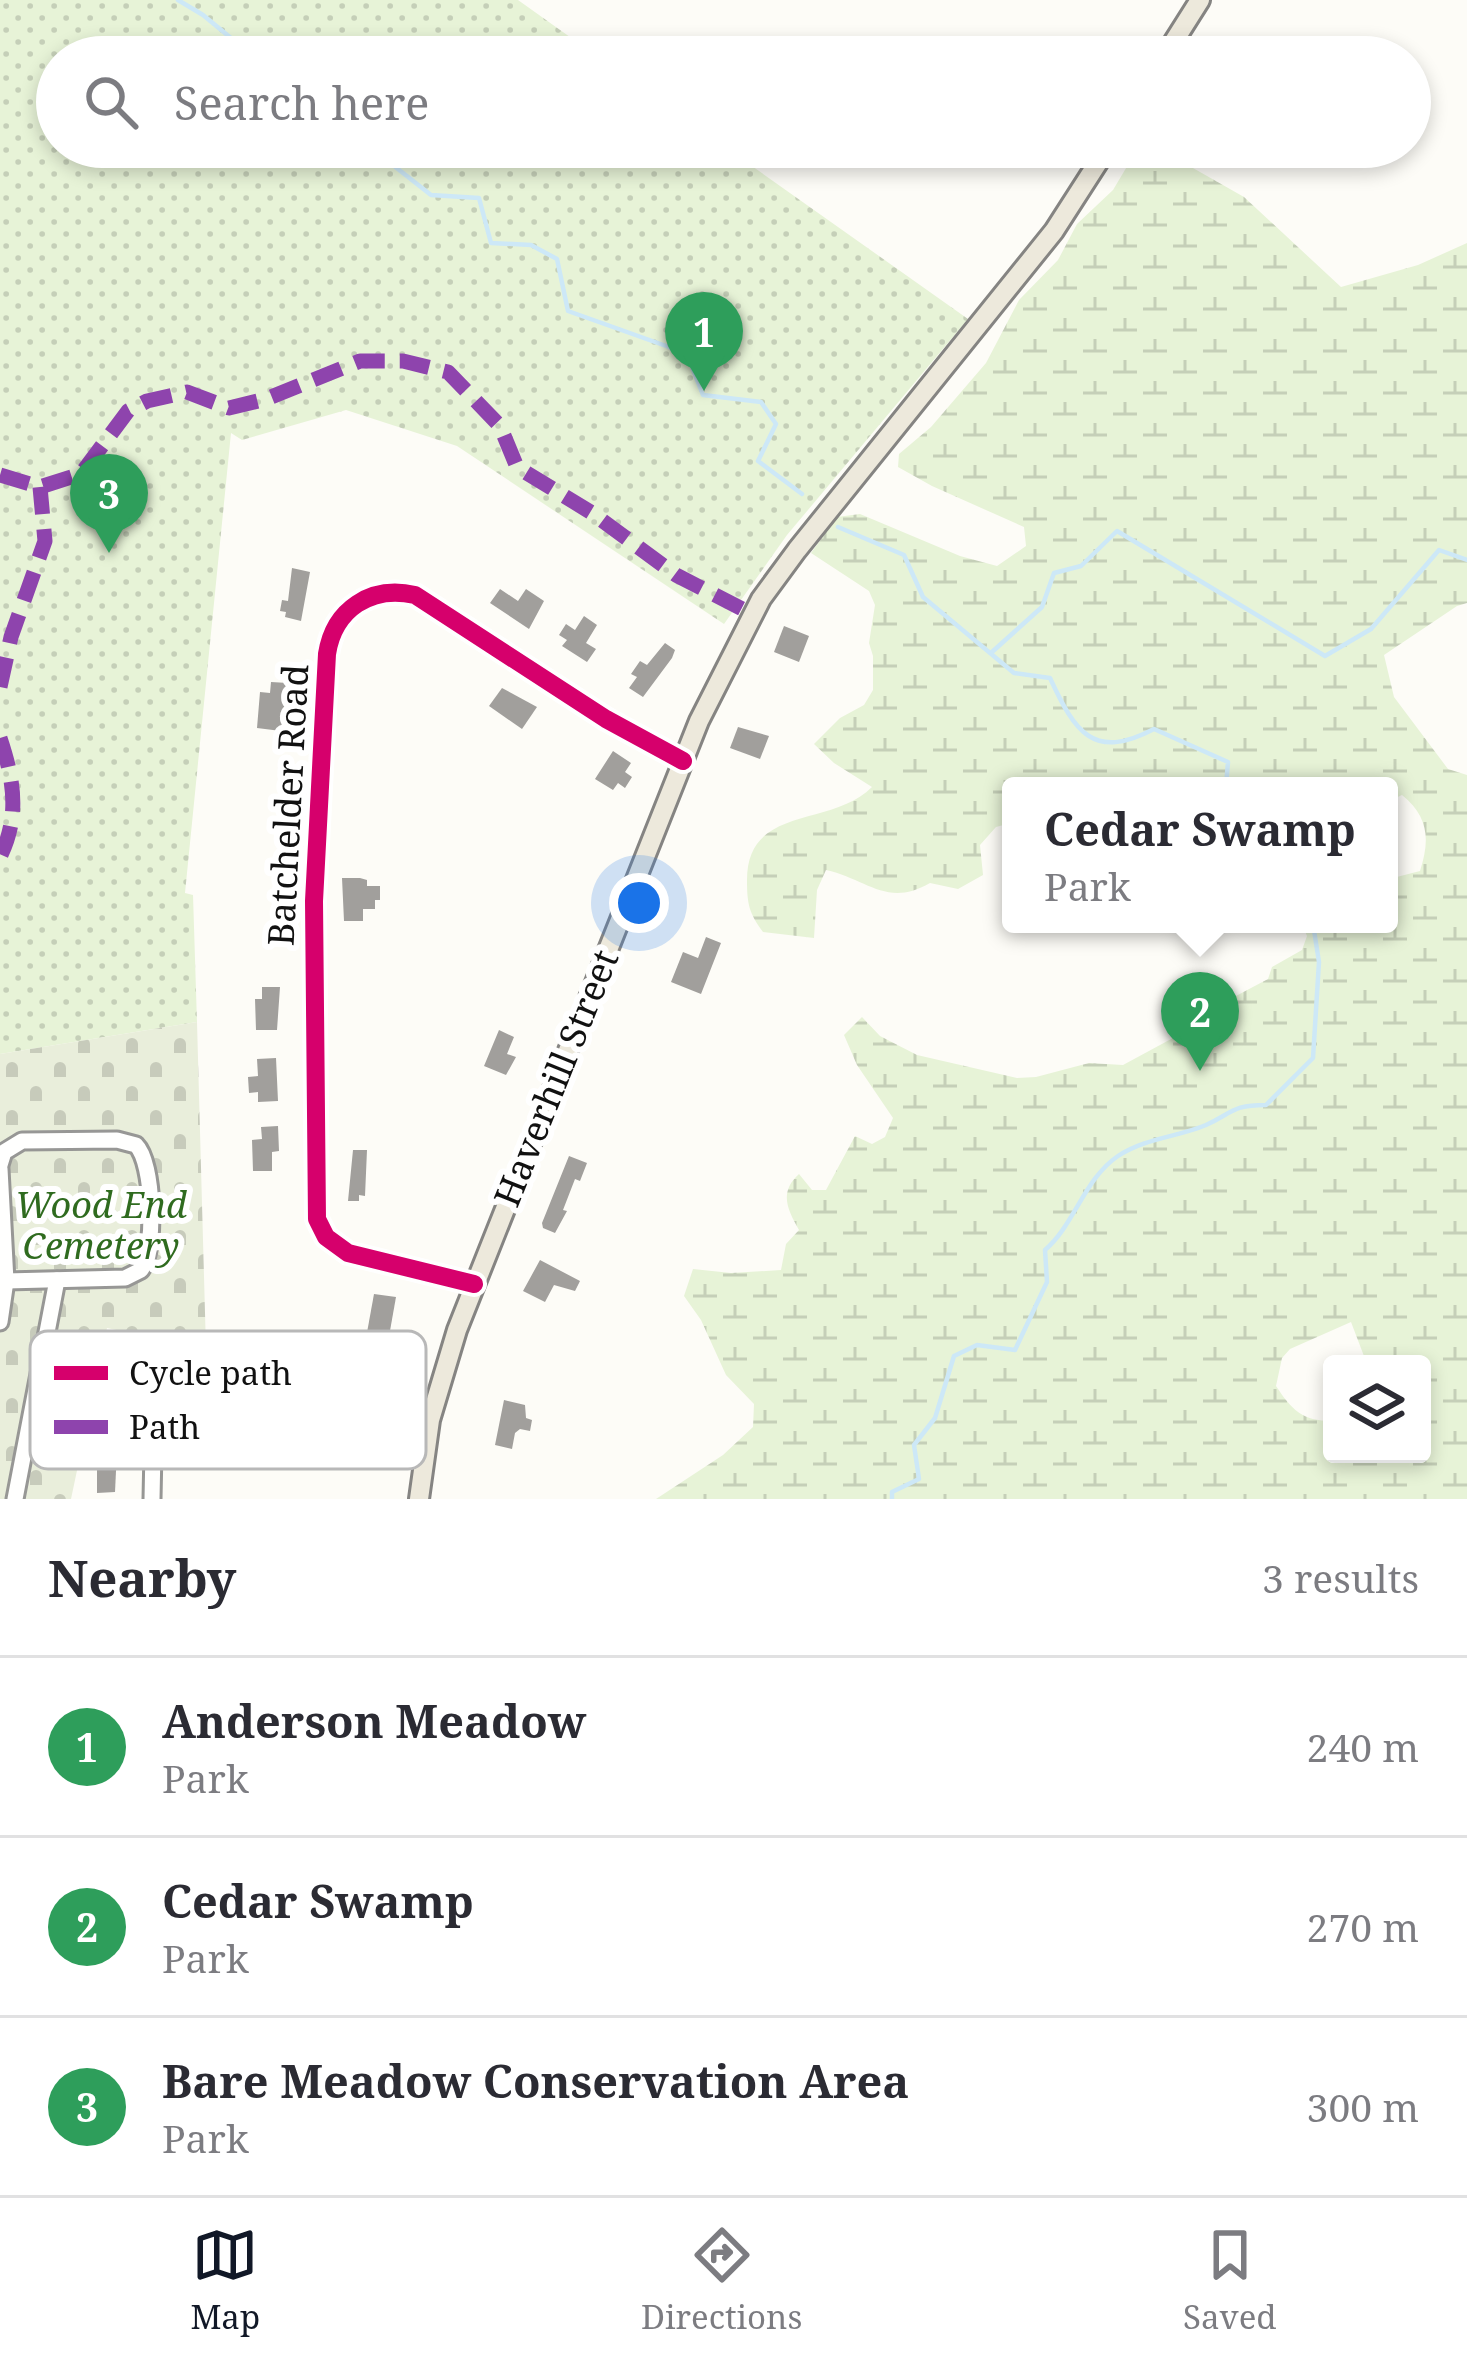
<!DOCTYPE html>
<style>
body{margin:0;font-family:"Noto Serif",serif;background:#f2f2f3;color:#2b2b33}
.controls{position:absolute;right:36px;bottom:36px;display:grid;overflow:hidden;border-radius:12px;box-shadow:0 6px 18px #0003}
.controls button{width:108px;height:108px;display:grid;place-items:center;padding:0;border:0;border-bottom:3px solid #e1e1e2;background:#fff;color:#2b2b33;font:60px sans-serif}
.you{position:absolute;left:639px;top:903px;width:42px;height:42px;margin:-30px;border:9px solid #fff;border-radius:50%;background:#1a73e8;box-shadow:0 0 0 18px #1a73e833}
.badge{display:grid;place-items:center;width:78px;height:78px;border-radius:50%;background:#111827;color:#fff;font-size:39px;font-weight:700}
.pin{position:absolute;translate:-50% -99px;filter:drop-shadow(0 3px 6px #0008)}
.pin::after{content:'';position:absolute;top:63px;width:42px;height:36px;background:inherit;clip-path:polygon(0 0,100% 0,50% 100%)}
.popup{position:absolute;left:1002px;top:777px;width:396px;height:156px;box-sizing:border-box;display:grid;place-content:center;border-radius:12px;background:#fff;filter:drop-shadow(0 3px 9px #0005);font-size:39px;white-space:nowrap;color:#7c7c81}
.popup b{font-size:45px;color:#2b2b33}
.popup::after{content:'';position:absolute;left:50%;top:100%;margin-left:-24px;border:24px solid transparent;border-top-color:#fff}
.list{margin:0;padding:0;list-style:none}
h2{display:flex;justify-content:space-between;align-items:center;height:156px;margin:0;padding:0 48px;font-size:51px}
h2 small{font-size:39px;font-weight:400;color:#7c7c81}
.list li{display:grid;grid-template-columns:78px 1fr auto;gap:36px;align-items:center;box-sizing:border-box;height:180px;padding:0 48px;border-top:3px solid #e1e1e2}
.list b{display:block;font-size:45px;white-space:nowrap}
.list p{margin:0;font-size:39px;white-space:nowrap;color:#7c7c81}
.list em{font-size:39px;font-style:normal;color:#7c7c81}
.icon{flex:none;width:66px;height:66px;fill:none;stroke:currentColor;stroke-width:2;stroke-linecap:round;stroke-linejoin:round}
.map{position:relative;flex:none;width:1467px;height:1499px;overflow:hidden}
.search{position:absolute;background:#fff;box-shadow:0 6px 18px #0003;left:36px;right:36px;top:36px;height:132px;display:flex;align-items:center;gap:30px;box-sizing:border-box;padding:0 42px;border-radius:66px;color:#7c7c81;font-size:45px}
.sheet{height:696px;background:#fff}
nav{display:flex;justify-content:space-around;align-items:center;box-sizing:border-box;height:168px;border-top:3px solid #e1e1e2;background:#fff;font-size:33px;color:#7c7c81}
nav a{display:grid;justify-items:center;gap:6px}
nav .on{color:#111827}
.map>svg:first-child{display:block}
.grass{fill:url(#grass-dots)}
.wetland{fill:url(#wetland-marsh);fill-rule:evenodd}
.cemetery{fill:url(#cemetery-stones)}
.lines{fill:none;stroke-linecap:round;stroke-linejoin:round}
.stream{stroke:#cde8f7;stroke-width:4.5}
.building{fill:#a19f9c}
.minor-casing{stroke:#979795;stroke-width:21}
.major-casing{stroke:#858482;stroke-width:24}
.minor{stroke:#fffffe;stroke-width:15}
.major{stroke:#ede9dc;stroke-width:18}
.quiet{stroke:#8e44ad;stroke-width:15;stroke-dasharray:30 15;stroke-linecap:butt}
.cycleway-casing{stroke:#fff;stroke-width:26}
.cycleway{stroke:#d6006c;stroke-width:18}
.labels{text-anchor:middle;stroke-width:12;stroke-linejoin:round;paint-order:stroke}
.street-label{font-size:36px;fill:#111;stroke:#fff}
.park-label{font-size:36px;font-style:italic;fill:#2f6b1f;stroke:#fff}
.key{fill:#fff;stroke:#b8b8b8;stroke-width:3}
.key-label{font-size:33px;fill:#111}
</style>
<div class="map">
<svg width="1467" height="1499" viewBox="0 0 1467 1499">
<defs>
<pattern id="grass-dots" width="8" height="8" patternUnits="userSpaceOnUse" patternTransform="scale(3)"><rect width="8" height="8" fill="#e7f3d7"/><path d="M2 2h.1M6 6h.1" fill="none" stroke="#c5cfb8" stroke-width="1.8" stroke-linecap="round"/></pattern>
<pattern id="wetland-marsh" width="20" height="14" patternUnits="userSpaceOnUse" patternTransform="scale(3)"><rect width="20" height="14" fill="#e7f3d7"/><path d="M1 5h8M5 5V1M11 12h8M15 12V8" fill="none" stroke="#c5cfb8"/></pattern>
<pattern id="cemetery-stones" width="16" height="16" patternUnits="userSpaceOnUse" patternTransform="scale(3)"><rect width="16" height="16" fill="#e9eedb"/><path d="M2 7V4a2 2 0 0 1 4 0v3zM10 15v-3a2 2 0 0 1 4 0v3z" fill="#c7cbbb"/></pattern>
</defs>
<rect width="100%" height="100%" fill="#fdfcf7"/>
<path class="grass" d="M 0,0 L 518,0 L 598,57 L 57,57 L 57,147 L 725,147 L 968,319 L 787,535 L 724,624 L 457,446 L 346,410 L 242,440 L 231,433 L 185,893 L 193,895 L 197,1022 L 0,1054 Z"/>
<path class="wetland" d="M 1146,147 L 1156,147 L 1244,197 L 1341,287 L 1418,265 L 1467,243 L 1467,603 L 1457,606 L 1384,655 L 1394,697 L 1448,769 L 1467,775 L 1467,1499 L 656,1499 L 723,1455 L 753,1427 L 754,1404 L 726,1375 L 701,1320 L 684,1296 L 693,1269 L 731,1273 L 781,1270 L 786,1244 L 799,1230 C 787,1209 779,1192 799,1174 L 812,1190 L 826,1190 L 855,1136 L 872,1144 L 885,1137 L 893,1118 L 857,1065 L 844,1035 L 862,1017 L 880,1036 L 917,1055 L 1017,1078 L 1036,1077 L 1089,1063 L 1123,1065 L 1197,1025 L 1213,1012 L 1220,997 L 1234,997 L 1268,979 L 1272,967 L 1302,950 L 1307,936 L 1302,924 L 1389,924 L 1389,879 L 1420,871 C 1430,840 1429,817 1402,795 L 1389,801 L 1389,786 L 1011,786 L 1011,823 L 996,827 L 980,845 L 983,875 L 958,889 L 930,883 C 887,908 867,879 826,870 L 817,890 L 814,938 L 763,932 C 749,913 747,904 747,880 C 747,804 832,828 872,787 L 834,763 L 814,744 L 840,718 L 864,705 L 873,690 L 873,656 L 869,643 L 875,605 L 869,591 L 811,553 L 837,517 L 860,514 L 960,556 L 997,566 L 1026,546 L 1024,527 L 932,486 L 898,467 L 899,454 L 931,427 L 986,363 L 1019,300 L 1058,260 L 1077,224 L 1113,190 L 1135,153 ZM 1351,1322 L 1367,1364 L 1422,1364 L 1422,1454 L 1332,1454 L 1332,1421 C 1302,1421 1292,1410 1276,1386 L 1282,1358 L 1290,1349 Z"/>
<path class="cemetery" d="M 197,1022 L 206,1349 L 107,1328 L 71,1499 L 0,1499 L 0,1054 Z"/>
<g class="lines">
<g class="stream">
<path d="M 178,0 L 203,15 L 254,57"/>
<path d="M 370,147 L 431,195 L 479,198 L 491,243 L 531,245 L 557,259 L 568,311 L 669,347 L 690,362 L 703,395 L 761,402 L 776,424 L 758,461 L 802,494"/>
<path d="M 838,527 L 904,555 L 923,597 L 1014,673 L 1050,678 C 1075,732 1093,761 1154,729 L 1228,762 L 1226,786"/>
<path d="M 992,652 L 1042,607 L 1054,573 L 1081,566 L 1117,531 L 1325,656 L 1371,629 L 1439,550 L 1467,560"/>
<path d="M 892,1499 L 892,1492 L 919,1479 L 914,1445 L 935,1418 L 954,1356 L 977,1345 L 1015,1350 L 1047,1282 L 1045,1250 C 1075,1224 1084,1179 1118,1156 C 1145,1138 1178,1137 1206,1125 C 1234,1112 1232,1105 1266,1105 L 1313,1058 L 1319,962 L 1313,924"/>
</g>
</g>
<g class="building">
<path d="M 292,568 L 310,572 L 301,621 L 285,617 L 286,612 L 280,611 L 282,600 L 288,601 Z"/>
<path d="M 500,589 L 518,601 L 526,589 L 544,601 L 529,629 L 490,603 Z"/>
<path d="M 584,616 L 597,625 L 586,643 L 596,649 L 587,662 L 562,646 L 567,640 L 559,635 L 566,624 L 575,630 Z"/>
<path d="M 784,626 L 809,636 L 799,662 L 774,652 Z"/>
<path d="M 665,643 L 675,650 L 672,658 L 643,697 L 629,688 L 637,677 L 631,674 L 640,661 L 647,665 Z"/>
<path d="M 271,682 L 288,683 L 281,731 L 257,728 L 260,692 L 270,693 Z"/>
<path d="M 502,688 L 537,707 L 522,729 L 489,706 Z"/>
<path d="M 738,727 L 769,736 L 760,759 L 730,748 Z"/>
<path d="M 613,751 L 631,763 L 625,772 L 632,777 L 625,788 L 618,783 L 613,790 L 595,779 Z"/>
<path d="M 342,878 L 360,878 L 367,880 L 367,886 L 380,886 L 380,900 L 375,900 L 375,909 L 363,909 L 363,921 L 344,921 Z"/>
<path d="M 706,937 L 721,943 L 701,994 L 671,982 L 683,952 L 698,958 Z"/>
<path d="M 262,987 L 280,987 L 277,1030 L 256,1030 L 255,999 L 262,999 Z"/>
<path d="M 499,1030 L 514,1037 L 507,1054 L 516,1057 L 506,1075 L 484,1066 Z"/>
<path d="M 276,1058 L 278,1101 L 258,1102 L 258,1092 L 249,1093 L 248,1077 L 258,1076 L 257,1059 Z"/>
<path d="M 278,1126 L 279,1151 L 272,1152 L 272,1171 L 253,1171 L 252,1140 L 262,1139 L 261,1127 Z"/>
<path d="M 353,1150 L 367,1150 L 365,1196 L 359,1195 L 359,1201 L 348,1201 Z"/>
<path d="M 569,1156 L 587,1163 L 580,1181 L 575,1179 L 563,1210 L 567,1211 L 555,1233 L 543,1228 L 542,1223 Z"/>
<path d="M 540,1260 L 580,1281 L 575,1291 L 554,1285 L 545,1302 L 523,1291 Z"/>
<path d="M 374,1294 L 396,1297 L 388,1342 L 366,1338 Z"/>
<path d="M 188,1358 L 229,1373 L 221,1394 L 182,1375 Z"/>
<path d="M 504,1400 L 525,1405 L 526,1418 L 532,1420 L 530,1431 L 520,1429 L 515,1433 L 512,1449 L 495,1445 Z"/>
<path d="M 215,1419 L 242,1420 L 240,1450 L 235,1450 L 234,1457 L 223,1456 L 223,1450 L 213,1449 Z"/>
<path d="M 117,1450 L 115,1492 L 97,1493 L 97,1451 Z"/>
</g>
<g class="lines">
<g class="minor-casing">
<g id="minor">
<path d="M 0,1165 L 4,1152 L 22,1141 L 117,1140 L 136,1145 C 154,1163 156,1249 141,1270 L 125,1278 L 6,1281"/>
<path d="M 0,1169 L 6,1281 L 0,1322"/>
<path d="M 474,1284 L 348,1253 L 326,1237 L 317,1219 L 314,901 L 327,654 C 334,609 371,585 415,595 L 606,719 L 683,761"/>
<path d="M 15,1499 L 57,1280"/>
<path d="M 152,1499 L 153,1450 L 165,1419"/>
</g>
</g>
<g class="major-casing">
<g id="major">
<path d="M 1164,57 L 1200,0"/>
<path d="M 419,1499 L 430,1420 L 457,1330 L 699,721 L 761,599 L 797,550 L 1054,231 L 1108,147"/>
</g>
</g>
<use href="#minor" class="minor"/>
<use href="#major" class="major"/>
<g class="quiet">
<path d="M 0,475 L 40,487 L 81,474 L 128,411 L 147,401 L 187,392 L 229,408 L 266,399 L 360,361 L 403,361 L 448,372 L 500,426 L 517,467 L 592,513 L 676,575 L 752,614"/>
<path d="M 0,687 L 11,637 L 45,541 L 40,487"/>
<path d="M 0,738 C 14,780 20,816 0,857"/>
</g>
<g class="cycleway-casing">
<path id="cycleway" d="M 474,1284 L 348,1253 L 326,1237 L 317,1219 L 314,901 L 327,654 C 334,609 371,585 415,595 L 606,719 L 683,761"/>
</g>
<use href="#cycleway" class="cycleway"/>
</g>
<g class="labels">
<g class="street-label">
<text transform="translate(288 805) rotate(-87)" y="13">Batchelder Road</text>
<text transform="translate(556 1078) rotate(-68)" y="13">Haverhill Street</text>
</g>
<g class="park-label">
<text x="101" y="1218">Wood End<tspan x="101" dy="41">Cemetery</tspan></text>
</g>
</g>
<rect x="30" y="1331" width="396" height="138" rx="18" class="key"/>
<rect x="54" y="1366" width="54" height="14" fill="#d6006c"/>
<rect x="54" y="1420" width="54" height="14" fill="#8e44ad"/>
<g class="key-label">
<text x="129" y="1385">Cycle path</text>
<text x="129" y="1439">Path</text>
</g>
</svg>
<div class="controls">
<button><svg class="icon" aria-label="layers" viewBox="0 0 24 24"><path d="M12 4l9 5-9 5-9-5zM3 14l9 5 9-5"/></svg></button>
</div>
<div class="you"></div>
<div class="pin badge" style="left:704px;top:391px;background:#2e9e5b">1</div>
<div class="pin badge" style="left:1200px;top:1071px;background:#2e9e5b">2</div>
<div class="popup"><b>Cedar Swamp</b>Park</div>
<div class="pin badge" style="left:109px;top:553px;background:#2e9e5b">3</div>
<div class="search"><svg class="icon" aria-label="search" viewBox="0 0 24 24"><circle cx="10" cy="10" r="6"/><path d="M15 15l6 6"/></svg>Search here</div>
</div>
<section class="sheet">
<h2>Nearby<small>3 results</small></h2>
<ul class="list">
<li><span class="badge" style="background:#2e9e5b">1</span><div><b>Anderson Meadow</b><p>Park</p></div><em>240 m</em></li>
<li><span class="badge" style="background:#2e9e5b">2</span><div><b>Cedar Swamp</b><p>Park</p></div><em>270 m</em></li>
<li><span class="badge" style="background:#2e9e5b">3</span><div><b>Bare Meadow Conservation Area</b><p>Park</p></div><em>300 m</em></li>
</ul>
</section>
<nav>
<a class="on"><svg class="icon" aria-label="map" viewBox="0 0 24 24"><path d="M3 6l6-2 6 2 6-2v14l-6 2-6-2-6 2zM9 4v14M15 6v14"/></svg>Map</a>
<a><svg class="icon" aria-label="directions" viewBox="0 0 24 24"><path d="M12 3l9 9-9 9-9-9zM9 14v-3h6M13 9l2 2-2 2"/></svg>Directions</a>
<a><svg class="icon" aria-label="saved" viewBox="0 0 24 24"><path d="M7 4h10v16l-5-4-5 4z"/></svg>Saved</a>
</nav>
